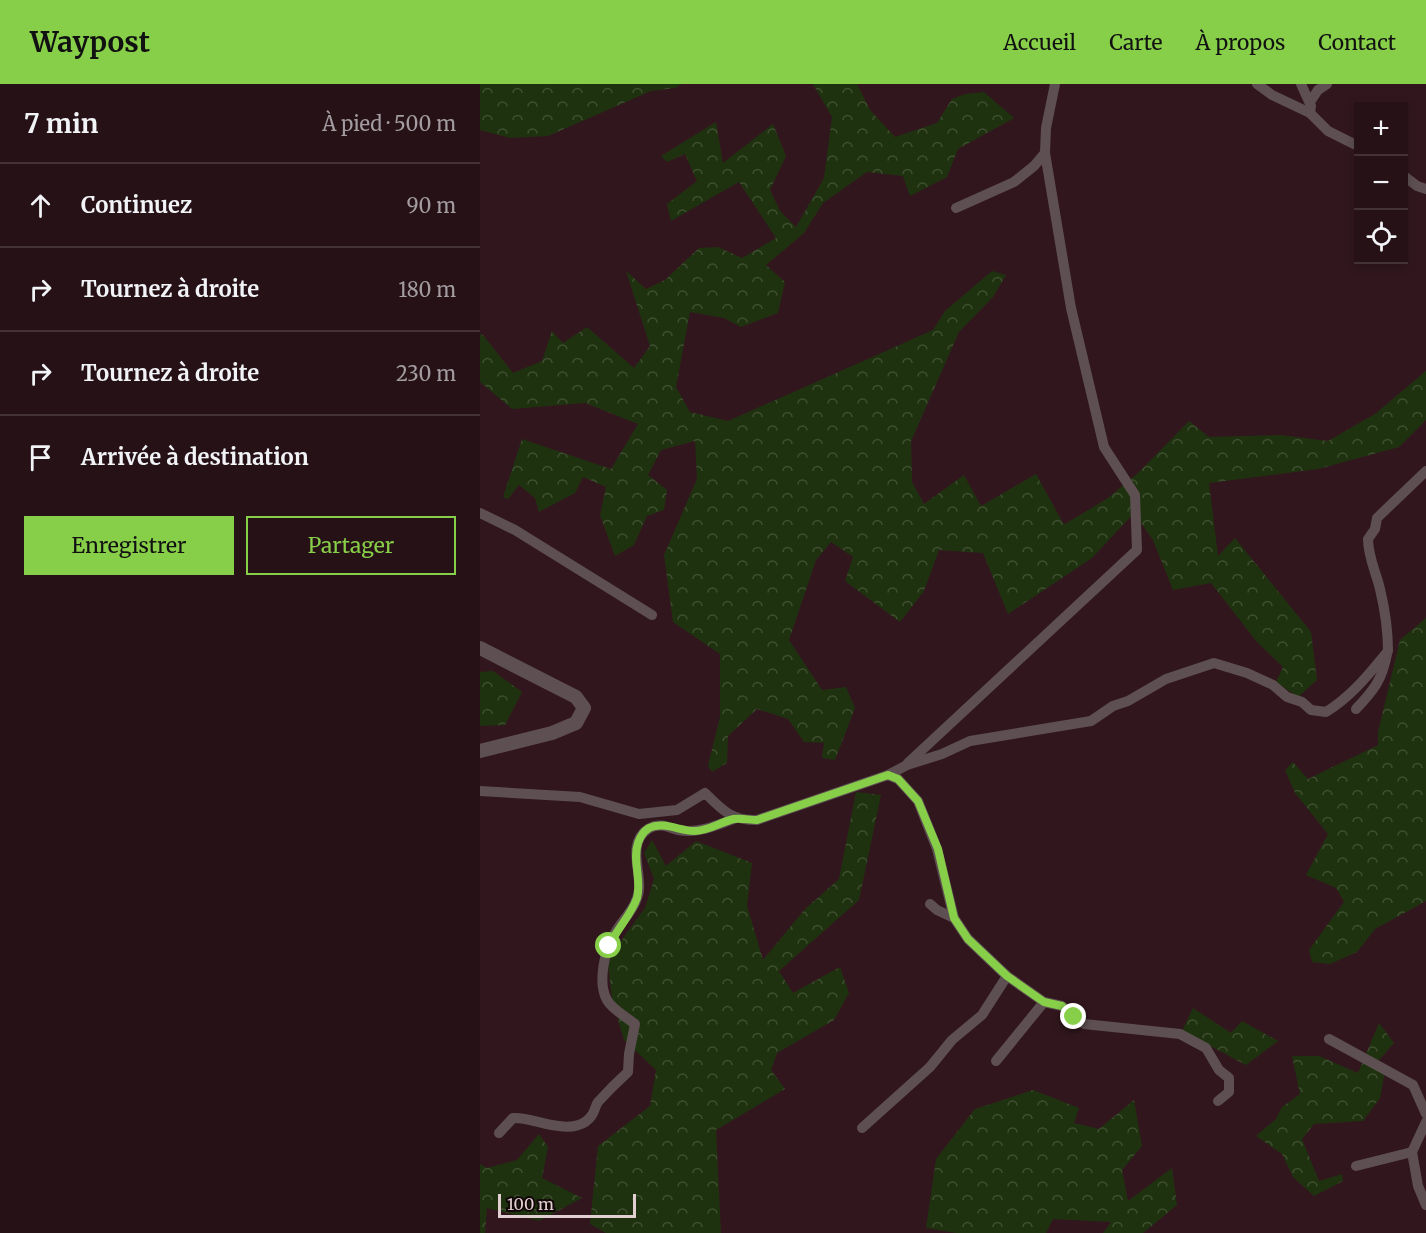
<!DOCTYPE html>
<html lang="fr">
<meta charset="utf-8">
<style>
body{margin:0;font-family:Merriweather,serif;background:#311f23;color:#f1f3f6}
.controls{position:absolute;right:18px;top:18px;display:grid;overflow:hidden;border-radius:0px;box-shadow:0 3px 9px #0003}
.controls button{width:54px;height:54px;display:grid;place-items:center;padding:0;border:0;border-bottom:2px solid #423135;background:#251116;color:#f1f3f6;font:30px sans-serif}
.scale{position:absolute;left:18px;bottom:15px;width:138px;box-sizing:border-box;padding-left:6px;border:3px solid #e2cfd2;border-top:0;font-size:16px;line-height:21px;white-space:nowrap;color:#e2cfd2;-webkit-text-stroke:4px #110608;paint-order:stroke}
.stop{position:absolute;width:18px;height:18px;margin:-14px;border:4px solid #88cf49;border-radius:50%;background:#fff}
.stop.end{background:#88cf49;border-color:#fff;box-shadow:0 2px 6px #0008}
.list{margin:0;padding:0;list-style:none}
h2{display:flex;justify-content:space-between;align-items:center;height:78px;margin:0;padding:0 24px;font-size:26px}
h2 small{font-size:20px;font-weight:400;color:#a39da1}
.list li{display:grid;grid-template-columns:39px 1fr auto;gap:18px;align-items:center;box-sizing:border-box;height:84px;padding:0 24px;border-top:2px solid #423135}
.list b{display:block;font-size:22px;white-space:nowrap}
.list em{font-size:20px;font-style:normal;color:#a39da1}
.actions{display:flex;gap:12px;padding:18px 24px}
.actions a{flex:1;padding:14px 0;border:2px solid #88cf49;border-radius:0px;text-align:center;font-size:21px;color:#88cf49}
.actions .main{background:#88cf49;color:#111}
.icon{flex:none;width:33px;height:33px;fill:none;stroke:currentColor;stroke-width:2;stroke-linecap:round;stroke-linejoin:round}
.map{position:relative;flex:none;width:946px;height:1149px;overflow:hidden}
header{display:flex;align-items:center;gap:36px;box-sizing:border-box;height:84px;padding:0 30px;background:#88cf49;color:#111}
header strong{font-size:28px}
nav{display:flex;gap:33px;margin-inline-start:auto;font-size:21px}
main{display:flex}
aside{flex:1;background:#251116}
.map>svg:first-child{display:block}
.forest{fill:url(#forest-crowns)}
.lines{fill:none;stroke-linecap:round;stroke-linejoin:round}
.minor{stroke:#5e5052;stroke-width:10}
.tertiary{stroke:#5e5052;stroke-width:14}
.route{stroke:#88cf49;stroke-width:8}
</style>
<header>
<strong>Waypost</strong>
<nav><a>Accueil</a><a>Carte</a><a>À propos</a><a>Contact</a></nav>
</header>
<main>
<aside>
<h2>7 min<small>À pied · 500 m</small></h2>
<ul class="list">
<li><svg class="icon" aria-label="ahead" viewBox="0 0 24 24"><path d="M12 20V5M6 11l6-6 6 6"/></svg><div><b>Continuez</b></div><em>90 m</em></li>
<li><svg class="icon" aria-label="right" viewBox="0 0 24 24"><path d="M7 20v-9h11M14 6l5 5-5 5"/></svg><div><b>Tournez à droite</b></div><em>180 m</em></li>
<li><svg class="icon" aria-label="right" viewBox="0 0 24 24"><path d="M7 20v-9h11M14 6l5 5-5 5"/></svg><div><b>Tournez à droite</b></div><em>230 m</em></li>
<li><svg class="icon" aria-label="arrive" viewBox="0 0 24 24"><path d="M6 21V4h12l-3 4 3 4H6"/></svg><div><b>Arrivée à destination</b></div></li>
</ul>
<div class="actions"><a class="main">Enregistrer</a><a>Partager</a></div>
</aside>
<div class="map">
<svg width="946" height="1149" viewBox="0 0 946 1149">
<defs>
<pattern id="forest-crowns" width="20" height="18" patternUnits="userSpaceOnUse" patternTransform="scale(1.5)"><rect width="20" height="18" fill="#1f320f"/><path d="M2 6a3 3 0 1 1 6 0M12 15a3 3 0 1 1 6 0" fill="none" stroke="#3f4f31"/></pattern>
</defs>
<rect width="100%" height="100%" fill="#31171d"/>
<g class="forest">
<path d="M 0,0 L 202,0 L 195,4 L 171,7 L 68,52 L 30,54 L 0,46 Z"/>
<path d="M 333,0 L 377,0 L 390,26 L 415,53 L 457,39 L 472,15 L 485,10 L 504,8 L 534,34 L 478,65 L 467,93 L 430,112 L 423,92 L 387,88 L 343,119 L 324,149 L 286,181 L 305,198 L 298,229 L 261,243 L 244,234 L 210,228 L 196,303 L 210,328 L 248,337 L 453,246 L 465,227 L 512,187 L 526,191 L 513,213 L 479,248 L 431,357 L 432,398 L 444,420 L 484,391 L 501,422 L 556,390 L 583,439 L 585,440 L 628,414 L 659,388 L 709,337 L 729,353 L 800,351 L 848,357 L 895,330 L 946,287 L 946,336 L 919,363 L 838,385 L 729,399 L 738,472 L 755,454 L 831,548 L 837,596 L 818,613 L 796,598 L 803,583 L 777,558 L 731,499 L 693,506 L 673,456 L 654,429 L 612,474 L 528,530 L 503,469 L 459,466 L 444,507 L 420,538 L 365,497 L 373,473 L 351,458 L 336,476 L 309,556 L 342,606 L 366,603 L 375,624 L 355,676 L 342,674 L 344,659 L 324,658 L 308,635 L 277,625 L 248,652 L 247,679 L 232,688 L 228,682 L 240,633 L 240,570 L 193,538 L 184,471 L 217,395 L 215,357 L 181,366 L 168,391 L 187,406 L 184,426 L 167,432 L 154,461 L 135,472 L 120,431 L 126,403 L 103,393 L 95,409 L 59,428 L 55,414 L 39,401 L 28,415 L 23,413 L 42,355 L 131,385 L 158,340 L 105,319 L 32,325 L 0,298 L 0,250 L 3,251 L 33,289 L 62,277 L 72,247 L 83,259 L 107,243 L 154,284 L 170,262 L 146,187 L 166,205 L 185,196 L 219,164 L 238,163 L 262,174 L 296,154 L 259,98 L 191,137 L 187,120 L 217,97 L 205,70 L 187,78 L 181,72 L 236,38 L 243,79 L 293,40 L 306,72 L 290,106 L 300,127 L 316,143 L 344,94 L 352,33 Z"/>
<path d="M 946,534 L 946,817 L 895,845 L 877,868 L 850,880 L 832,878 L 829,866 L 864,818 L 856,804 L 826,791 L 848,750 L 815,709 L 805,686 L 813,678 L 828,695 L 898,661 L 898,648 L 920,556 Z"/>
<path d="M 13,587 L 42,608 L 25,641 L 0,642 L 0,588 Z"/>
<path d="M 376,708 L 401,711 L 379,816 L 299,887 L 313,909 L 360,883 L 369,909 L 354,936 L 297,969 L 291,986 L 305,1005 L 236,1046 L 241,1149 L 126,1149 L 110,1140 L 118,1062 L 170,1022 L 176,986 L 144,956 L 132,915 L 128,880 L 145,851 L 165,824 L 174,795 L 164,769 L 172,756 L 186,782 L 216,757 L 272,779 L 267,822 L 283,876 L 325,825 L 359,795 Z"/>
<path d="M 713,924 L 751,949 L 762,937 L 798,957 L 766,981 L 702,947 Z"/>
<path d="M 899,939 L 914,959 L 898,977 L 905,987 L 900,1014 L 883,1037 L 834,1040 L 822,1055 L 839,1097 L 862,1090 L 863,1097 L 834,1112 L 813,1093 L 802,1070 L 776,1052 L 796,1035 L 802,1023 L 820,1010 L 812,972 L 839,972 L 878,989 Z"/>
<path d="M 553,1006 L 599,1024 L 594,1039 L 619,1045 L 654,1016 L 662,1062 L 642,1086 L 648,1117 L 692,1084 L 697,1121 L 663,1149 L 623,1149 L 631,1138 L 573,1135 L 566,1149 L 476,1149 L 446,1144 L 456,1075 L 495,1025 Z"/>
<path d="M 59,1050 L 68,1063 L 62,1094 L 102,1114 L 59,1137 L 7,1124 L 5,1149 L 0,1149 L 0,1080 L 7,1084 L 37,1076 Z"/>
</g>
<g class="lines">
<g class="minor">
<path d="M 777,0 L 792,11 L 830,29 L 848,47 L 878,62"/>
<path d="M 821,0 L 831,22 L 830,29"/>
<path d="M 830,18 L 838,6 L 847,0"/>
<path d="M 924,92 L 937,102 L 946,105"/>
<path d="M 476,124 L 534,98 L 554,82 L 565,69 L 566,44 L 575,0"/>
<path d="M 0,429 L 35,446 L 172,531"/>
<path d="M 876,625 C 894,606 902,596 907,570"/>
<path d="M 428,679 L 657,466 L 655,411 L 624,363 L 591,224 L 565,69"/>
<path d="M 408,691 L 418,695 L 438,717 L 457,765 L 474,834 L 488,855 L 527,892 L 564,918 L 582,922 L 604,940 L 700,950 L 726,964 L 739,986 L 749,994 L 749,1008 L 738,1017"/>
<path d="M 0,707 L 100,713 L 159,730 L 197,726 L 225,709 C 242,726 252,737 277,736 L 408,691 L 427,681 L 462,670 L 490,657 L 611,637 L 633,622 L 648,617 L 686,595 L 734,579 L 767,589 L 793,601 L 807,613 L 822,618 L 831,626 L 846,628 C 872,612 889,590 908,567 C 908,546 905,526 900,505 C 896,488 888,473 888,455 L 895,445 L 897,434 L 946,387"/>
<path d="M 450,820 L 457,826 L 474,834"/>
<path d="M 849,955 L 933,1001 L 946,1030"/>
<path d="M 516,977 L 564,918"/>
<path d="M 382,1044 L 450,983 L 472,956 L 502,931 L 527,892"/>
<path d="M 19,1049 L 33,1034 C 48,1033 63,1041 79,1042 C 91,1044 105,1042 112,1031 C 115,1027 115,1022 118,1018 C 127,1008 137,998 148,988 L 149,970 L 155,940 C 146,933 132,925 127,916 C 117,898 125,865 135,849 C 143,835 157,823 159,806 C 161,786 147,759 168,745 C 178,738 188,743 198,746 C 219,750 237,741 256,734"/>
<path d="M 932,1068 L 946,1038"/>
<path d="M 876,1082 L 932,1068 L 938,1102 L 946,1121"/>
</g>
<path class="tertiary" d="M 0,564 L 96,613 L 104,624 L 96,639 L 72,649 L 0,667"/>
</g>
<g class="lines">
<path class="route" d="M 129,862 C 137,845 151,831 157,814 C 162,795 152,777 158,759 C 160,753 164,747 169,744 C 183,737 200,747 214,747 C 229,747 240,738 254,735 C 261,734 270,736 277,736 L 408,691 L 418,695 L 438,717 L 458,765 L 474,834 L 488,855 L 527,892 L 564,918 L 582,922 L 594,933"/>
</g>
</svg>
<div class="controls">
<button>+</button>
<button>−</button>
<button><svg class="icon" aria-label="locate" viewBox="0 0 24 24"><circle cx="12" cy="12" r="6"/><path d="M12 2v4M12 18v4M2 12h4M18 12h4"/></svg></button>
</div>
<div class="scale">100 m</div>
<div class="stop" style="left:129px;top:862px"></div>
<div class="stop end" style="left:594px;top:933px"></div>
</div>
</main>
